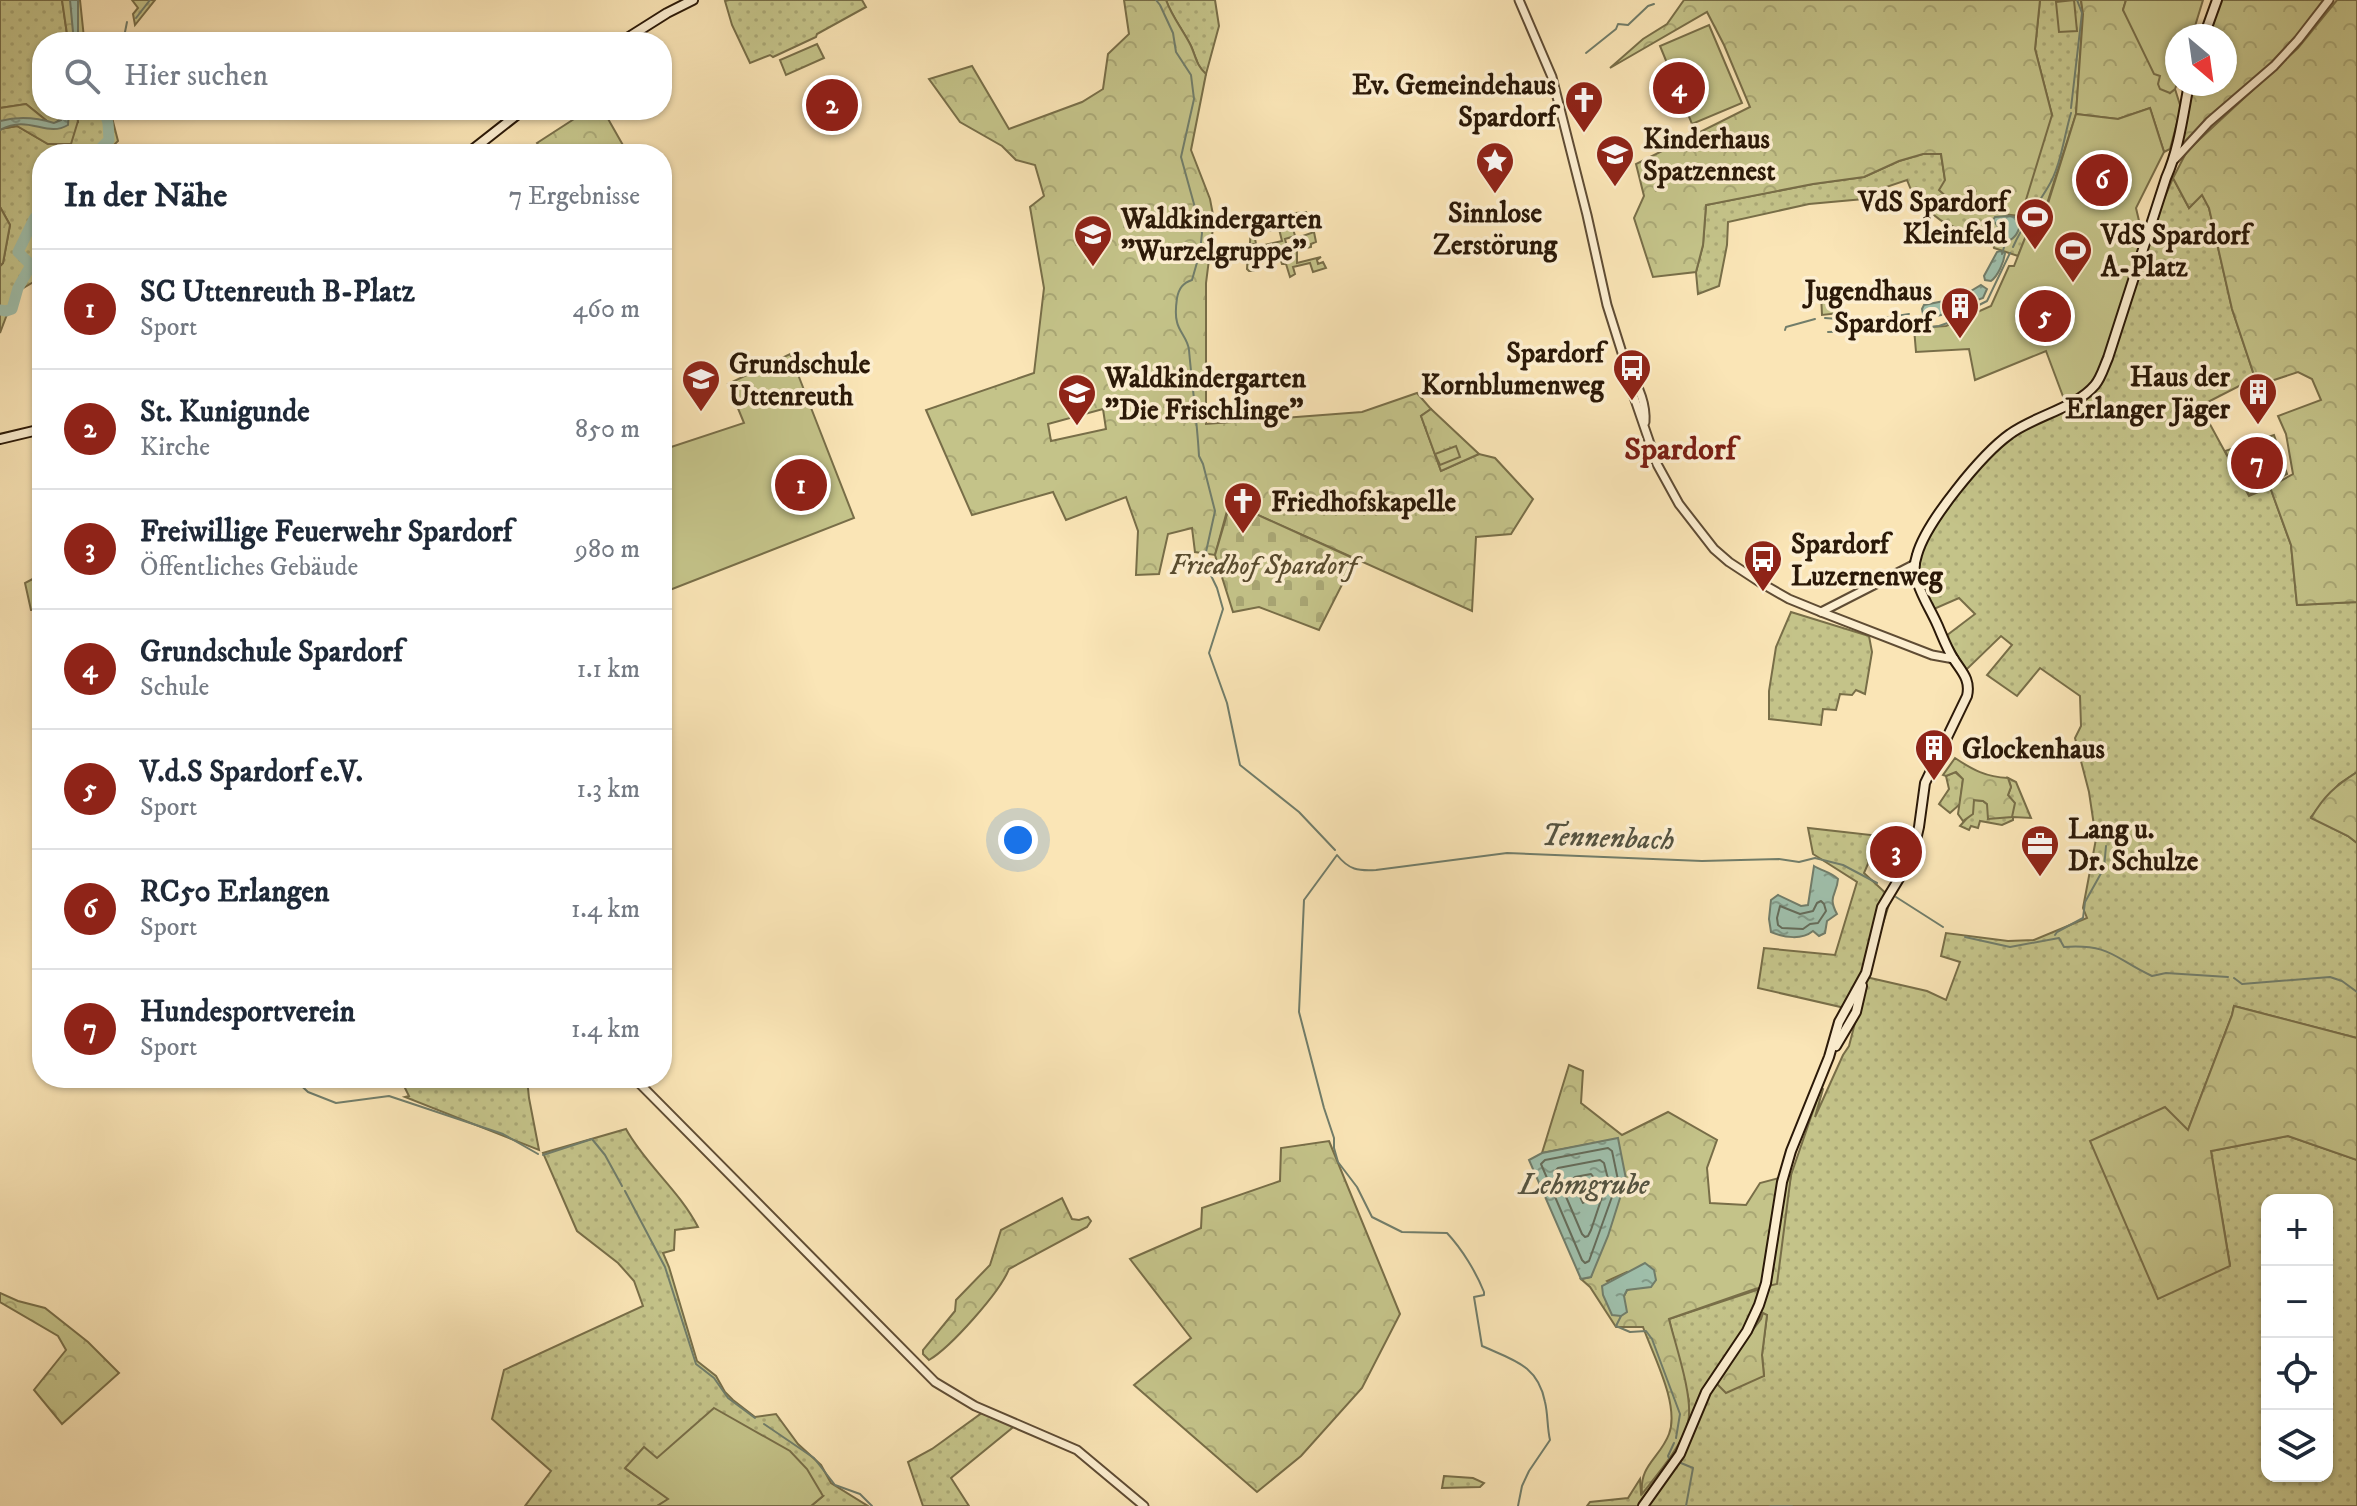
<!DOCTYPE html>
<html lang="de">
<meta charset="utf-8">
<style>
body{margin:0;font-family:"IM FELL DW Pica",serif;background:#f2f2f3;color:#1f2937}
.controls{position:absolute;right:24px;bottom:24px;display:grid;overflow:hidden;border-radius:16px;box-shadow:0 2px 6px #0004}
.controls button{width:72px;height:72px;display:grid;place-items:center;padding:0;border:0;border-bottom:2px solid #e0e1e3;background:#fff;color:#1f2937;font:40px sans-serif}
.compass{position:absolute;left:2165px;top:24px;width:72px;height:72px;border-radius:50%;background:#fff;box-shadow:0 2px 6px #0004;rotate:151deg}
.you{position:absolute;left:1018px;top:840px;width:28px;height:28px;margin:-20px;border:6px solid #fff;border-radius:50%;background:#1a73e8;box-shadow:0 0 0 12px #1a73e833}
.badge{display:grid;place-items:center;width:52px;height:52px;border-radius:50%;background:#8f2418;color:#fff;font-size:26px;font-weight:700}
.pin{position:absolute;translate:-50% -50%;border:4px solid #fff;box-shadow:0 2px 8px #0006}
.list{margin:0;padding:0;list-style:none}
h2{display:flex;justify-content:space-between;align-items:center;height:104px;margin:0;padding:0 32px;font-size:34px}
h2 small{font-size:26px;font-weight:400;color:#747a83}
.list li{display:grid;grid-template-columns:52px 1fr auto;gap:24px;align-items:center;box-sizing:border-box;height:120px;padding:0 32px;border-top:2px solid #e0e1e3}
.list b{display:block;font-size:30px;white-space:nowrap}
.list p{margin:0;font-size:26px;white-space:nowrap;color:#747a83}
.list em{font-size:26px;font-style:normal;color:#747a83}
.icon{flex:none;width:44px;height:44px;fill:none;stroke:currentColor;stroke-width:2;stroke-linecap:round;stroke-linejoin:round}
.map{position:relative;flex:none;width:2357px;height:1506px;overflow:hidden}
.search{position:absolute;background:#fff;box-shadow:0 2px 6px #0004;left:32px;top:32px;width:640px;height:88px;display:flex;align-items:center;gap:20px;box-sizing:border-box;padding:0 28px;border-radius:32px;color:#747a83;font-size:30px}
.panel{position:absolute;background:#fff;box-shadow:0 2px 6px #0004;left:32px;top:144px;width:640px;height:944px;border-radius:32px}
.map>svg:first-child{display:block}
.grass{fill:url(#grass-dots);stroke:#786e48;stroke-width:2;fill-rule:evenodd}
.forest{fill:url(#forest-crowns);stroke:#786e48;stroke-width:2;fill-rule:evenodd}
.cemetery{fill:url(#cemetery-stones);stroke:#786e48;stroke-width:2}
.park{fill:url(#park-tufts);stroke:#786e48;stroke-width:2}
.garden{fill:#c4c389;stroke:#786e48;stroke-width:2}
.water{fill:url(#water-ripples);stroke:#717d6a;stroke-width:2}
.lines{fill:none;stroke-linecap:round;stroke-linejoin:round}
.shore{stroke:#656c5a;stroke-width:2}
.stream{stroke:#717d6a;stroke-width:2}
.river{stroke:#9fbfab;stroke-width:11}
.tertiary-casing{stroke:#5f4c34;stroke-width:11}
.secondary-casing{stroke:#2b1908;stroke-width:12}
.tertiary{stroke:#fceed0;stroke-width:7}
.secondary{stroke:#fceed0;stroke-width:8}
.labels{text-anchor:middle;stroke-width:7;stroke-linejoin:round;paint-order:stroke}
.poi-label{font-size:28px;font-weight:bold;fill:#2b1908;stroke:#fceed0;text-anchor:start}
.park-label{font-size:28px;font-style:italic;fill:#594c2f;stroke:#fceed0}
.water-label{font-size:30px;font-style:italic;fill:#545341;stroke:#fceed0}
.quarter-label{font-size:32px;font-weight:bold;fill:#7a1f14;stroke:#fceed0}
</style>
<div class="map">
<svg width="2357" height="1506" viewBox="0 0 2357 1506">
<defs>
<pattern id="grass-dots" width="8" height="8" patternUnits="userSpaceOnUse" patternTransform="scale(2)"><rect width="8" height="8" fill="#c4c389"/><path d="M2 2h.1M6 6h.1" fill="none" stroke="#a9a775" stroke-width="1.8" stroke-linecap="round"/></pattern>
<pattern id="forest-crowns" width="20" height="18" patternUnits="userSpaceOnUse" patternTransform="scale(2)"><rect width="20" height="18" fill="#c4c389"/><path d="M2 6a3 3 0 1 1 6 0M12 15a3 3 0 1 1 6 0" fill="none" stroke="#a9a775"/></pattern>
<pattern id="cemetery-stones" width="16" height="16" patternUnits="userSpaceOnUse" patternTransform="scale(2)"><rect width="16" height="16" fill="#c4c389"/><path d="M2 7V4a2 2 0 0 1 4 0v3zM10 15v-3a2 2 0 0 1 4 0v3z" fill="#a9a775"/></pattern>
<pattern id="park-tufts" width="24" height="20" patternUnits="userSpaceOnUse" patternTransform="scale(2)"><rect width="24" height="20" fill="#c4c389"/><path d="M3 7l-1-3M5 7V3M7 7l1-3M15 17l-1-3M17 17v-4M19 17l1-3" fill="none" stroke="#a9a775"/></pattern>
<pattern id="water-ripples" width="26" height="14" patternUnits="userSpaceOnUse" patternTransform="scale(2)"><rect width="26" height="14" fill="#9fbfab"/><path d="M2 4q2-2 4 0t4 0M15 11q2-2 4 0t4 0" fill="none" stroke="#829a89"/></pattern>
</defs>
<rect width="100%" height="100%" fill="#fae5b6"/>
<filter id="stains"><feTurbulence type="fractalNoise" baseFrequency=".0025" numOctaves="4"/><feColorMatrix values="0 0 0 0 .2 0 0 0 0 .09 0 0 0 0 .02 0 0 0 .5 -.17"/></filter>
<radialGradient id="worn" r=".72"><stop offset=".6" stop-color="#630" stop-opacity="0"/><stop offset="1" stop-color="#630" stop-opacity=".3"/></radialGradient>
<g class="grass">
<path d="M 0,0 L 62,0 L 67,34 L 64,42 L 42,42 L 42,110 L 57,110 L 61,118 L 53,126 L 26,104 L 0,108 Z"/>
<path d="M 132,0 L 155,0 L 135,25 L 133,14 L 138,8 Z"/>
<path d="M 729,0 L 862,0 L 866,7 L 817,34 L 816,37 L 773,57 L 770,55 L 750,63 L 732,25 L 725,1 Z"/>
<path d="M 1166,0 L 1215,0 L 1219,26 L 1206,74 C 1196,65 1196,57 1191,46 C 1183,30 1172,17 1166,0 Z"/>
<path d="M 2040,0 L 2081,0 L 2083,14 L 2076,114 L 2043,216 L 2033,219 L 2018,256 L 1994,248 L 1990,229 C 1959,231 1947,229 1925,207 C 1916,197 1911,192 1907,180 L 1883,188 L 1875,198 L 1809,204 L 1728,222 L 1727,245 L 1719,286 L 1698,294 L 1696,272 L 1703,245 L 1706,205 L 1813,184 L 1864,177 L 1899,161 L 1923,154 L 1941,154 L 1945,180 L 2052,115 L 2035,49 Z"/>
<path d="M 74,110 L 110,110 L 118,141 L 105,154 L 42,154 L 42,277 L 15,293 L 0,333 L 0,266 L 3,263 L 10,225 L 0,207 L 0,129 L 17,126 L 48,144 L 78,122 Z"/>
<path d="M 2173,178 L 2189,208 L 2202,194 L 2209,208 L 2232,309 L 2255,378 L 2200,406 L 2249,496 L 2270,487 L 2291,545 L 2297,605 L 2357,602 L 2357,772 L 2339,784 L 2311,817 L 2348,836 L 2357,843 L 2357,1038 L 2234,1006 L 2232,1015 L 2188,1130 L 2230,1265 L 2211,1151 L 2288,1136 L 2357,1160 L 2357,1506 L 1587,1506 L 1590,1502 L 1628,1498 L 1640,1479 L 1641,1493 L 1689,1401 L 1669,1319 L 1772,1285 L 1791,1175 L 1821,1088 L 1823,1089 L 1815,1117 L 1843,1055 L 1849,1046 L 1858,1011 L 1853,1015 L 1849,1009 L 1758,988 L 1764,948 L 1835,955 L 1857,882 L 1813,854 L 1808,828 L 1880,836 L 1864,873 L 1891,898 L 1866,977 L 1927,991 L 1946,1000 L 1960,962 L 1941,956 L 1946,933 L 2008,941 L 2034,940 L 2087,918 L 2083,908 L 2096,839 L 2089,792 L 2075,738 L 2081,726 L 2080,696 L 2040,668 L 2017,696 L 1987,675 L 2012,645 L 2001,636 L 1966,670 L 1946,636 L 1975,614 L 1959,598 L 1934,609 C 1927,596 1916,580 1916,564 C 1917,537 1985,458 2007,441 C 2027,424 2053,414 2077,402 ZM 2267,1200 L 2327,1200 L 2327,1476 L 2267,1476 ZM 1763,1314 L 1767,1315 L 1762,1355 L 1764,1376 L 1714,1380 Z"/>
<path d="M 1791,612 L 1869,636 L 1872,652 L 1865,694 L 1856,690 L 1852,695 L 1840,694 L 1836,710 L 1823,709 L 1821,725 L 1769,719 L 1769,691 L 1776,647 Z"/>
<path d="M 1955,772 L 1963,779 L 1960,804 L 1950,813 L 1939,804 L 1949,789 L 1946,776 Z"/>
<path d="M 2008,778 L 2016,782 L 2031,818 L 2013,817 L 2013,820 L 2002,825 L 1980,821 L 1978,828 L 1971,826 L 1969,830 L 1960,826 L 1969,816 L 1973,800 L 1983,801 L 1987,804 L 2008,795 L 2011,787 Z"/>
<path d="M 400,1078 L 527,1078 L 529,1098 L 539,1150 L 405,1097 L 409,1096 Z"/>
<path d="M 626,1129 C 645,1164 679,1190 698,1227 L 675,1230 L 674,1250 L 663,1253 L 669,1267 L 697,1361 L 716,1376 L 725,1392 L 733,1400 L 755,1417 L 776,1414 L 798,1444 L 821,1465 L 831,1483 L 868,1506 L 811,1506 L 823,1496 L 657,1458 L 626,1469 L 669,1499 L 657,1506 L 525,1506 L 551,1471 L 492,1419 L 504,1370 L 643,1306 L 634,1281 L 618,1263 L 577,1231 L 543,1153 Z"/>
<path d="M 986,1410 L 1017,1424 L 951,1478 L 969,1506 L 923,1506 L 908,1462 L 932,1449 Z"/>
<path d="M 1444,1476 L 1473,1478 L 1484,1483 L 1480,1487 L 1442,1488 Z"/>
</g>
<g class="forest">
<path d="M 62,0 L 80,0 L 84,38 L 81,39 L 81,42 L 64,42 L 67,34 Z"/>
<path d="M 1124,0 L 1166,0 C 1172,17 1183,30 1191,46 C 1196,57 1196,65 1206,74 L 1191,150 L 1210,199 L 1214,220 L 1206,283 L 1206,424 L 1362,412 L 1417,393 L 1431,409 L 1421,416 L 1441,471 L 1479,454 L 1495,458 L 1533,499 L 1511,534 L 1476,537 L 1472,611 L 1238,506 L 1227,511 L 1215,555 L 1195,552 L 1192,528 L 1168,534 L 1159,574 L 1136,575 L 1138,531 L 1126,497 L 1066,520 L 1053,492 L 972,515 L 926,410 L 1034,373 L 1044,288 L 1030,207 L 1044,196 L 1035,165 L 1016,160 L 1002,146 L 960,122 L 929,79 L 972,66 L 1009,129 L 1082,102 L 1103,89 L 1108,54 L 1129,34 ZM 1103,409 L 1106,429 L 1051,441 L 1048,424 Z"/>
<path d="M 1684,0 L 2040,0 L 2035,49 L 2052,115 L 2021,216 L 1961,210 L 1939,190 L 1945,180 L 1941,154 L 1923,154 L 1899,161 L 1864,177 L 1813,184 L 1706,205 L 1703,245 L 1696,272 L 1653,277 L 1634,218 L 1644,196 L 1636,164 L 1750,107 L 1724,45 L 1707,12 L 1610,68 L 1643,39 L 1667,24 Z"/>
<path d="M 2081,0 L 2126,0 L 2123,10 L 2170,93 L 2175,89 L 2181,108 L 2170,149 L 2164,152 L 2150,108 L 2118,119 L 2076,114 L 2083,14 Z"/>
<path d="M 2220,0 L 2325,0 L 2292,42 L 2268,67 L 2184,143 L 2180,144 L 2192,84 L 2225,84 L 2225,36 L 2207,36 Z"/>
<path d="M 2337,0 L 2357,0 L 2357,602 L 2297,605 L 2291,545 L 2270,487 L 2293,474 L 2286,434 L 2278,416 L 2321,400 L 2312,379 L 2298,372 L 2265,383 L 2259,384 L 2255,378 L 2232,309 L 2209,208 L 2202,195 L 2189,208 L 2173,178 L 2187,151 L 2298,48 Z"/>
<path d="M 26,104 L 53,126 L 61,118 L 57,110 L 74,110 L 78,121 L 71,144 L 48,144 L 17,126 L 0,129 L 0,108 Z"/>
<path d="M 588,110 L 603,110 L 628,154 L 544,154 L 537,143 Z"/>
<path d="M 0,207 L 10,225 L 3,263 L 0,266 Z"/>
<path d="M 1955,758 C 1973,770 1986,777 2008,778 L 2011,787 L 2008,795 L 2015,803 L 2012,817 L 1988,819 L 1987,804 L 1983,801 L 1974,800 L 1973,814 L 1963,821 L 1958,814 L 1963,779 L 1956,772 L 1946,776 L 1943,775 Z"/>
<path d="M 2357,772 L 2357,843 L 2348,836 L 2311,818 C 2324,796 2335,786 2357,772 Z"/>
<path d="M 2234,1006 L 2357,1038 L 2357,1160 L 2288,1136 L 2211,1151 L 2230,1266 L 2158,1299 L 2090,1141 L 2165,1107 L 2188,1130 L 2232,1015 Z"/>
<path d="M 1569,1065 L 1583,1071 L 1581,1103 L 1622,1135 L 1668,1112 L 1717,1140 L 1707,1168 L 1710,1203 L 1746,1205 L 1760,1183 L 1791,1175 L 1777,1284 L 1755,1289 L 1669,1319 C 1675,1344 1694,1398 1688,1422 C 1683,1445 1656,1476 1642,1494 C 1639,1465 1660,1458 1669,1434 C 1680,1405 1653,1355 1643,1327 L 1616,1327 L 1590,1287 L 1581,1279 L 1591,1277 L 1617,1139 L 1542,1153 ZM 1627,1272 L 1637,1287 L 1627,1290 L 1624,1296 L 1607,1281 Z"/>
<path d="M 1329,1141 L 1400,1314 L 1362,1388 L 1301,1456 L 1257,1492 L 1134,1385 L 1191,1338 L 1130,1259 L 1201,1228 L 1202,1208 L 1280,1181 L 1281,1148 Z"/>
<path d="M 1062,1198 L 1072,1219 L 1079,1220 L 1088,1217 L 1091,1221 L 1087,1227 L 1009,1269 C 1000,1292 951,1347 929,1360 L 923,1354 L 923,1350 L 955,1311 L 956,1300 L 990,1265 L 1001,1230 Z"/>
<path d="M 0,1293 L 18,1301 L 45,1308 L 88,1342 L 119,1373 L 62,1424 L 34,1390 L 66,1350 L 58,1336 L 0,1302 Z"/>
<path d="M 1763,1313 L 1767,1315 L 1762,1355 L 1764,1376 L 1726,1393 L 1714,1381 L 1761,1319 Z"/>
</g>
<g class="cemetery">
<path d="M 1238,506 L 1355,559 L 1319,630 L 1259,607 L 1233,612 L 1215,555 L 1228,511 Z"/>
<path d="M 42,574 L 42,637 L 37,636 L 38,629 L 35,610 L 31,610 L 25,583 Z"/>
</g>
<g class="park">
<path d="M 817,44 L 824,58 L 786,75 L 780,60 Z"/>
<path d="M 1831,294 L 1840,313 L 1822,315 L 1821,295 Z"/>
<path d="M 1431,409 L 1479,454 L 1441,471 L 1421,416 Z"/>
</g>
<g class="garden">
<path d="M 2074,0 L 2077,31 L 2059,32 L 2056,2 Z"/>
<path d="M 2126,0 L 2203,0 L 2192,36 L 2177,36 L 2177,84 L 2175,89 L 2170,93 L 2160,89 L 2158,84 L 2160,76 L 2154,74 L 2123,10 Z"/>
<path d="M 1709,25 L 1742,103 L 1692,124 L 1660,46 Z"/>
<path d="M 2150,108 L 2164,152 L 2136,208 L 2140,225 L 2131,244 L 2143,250 L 2102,376 L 2067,407 L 2046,351 L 1975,380 L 1969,349 L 1916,352 L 1914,328 L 1946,326 L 1991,306 L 2009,266 L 2014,266 L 2033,218 L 2044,216 L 2076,114 L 2118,119 Z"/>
<path d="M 1307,212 L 1302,215 L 1302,217 L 1291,221 L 1295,236 L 1285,239 L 1287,247 L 1298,244 L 1297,238 L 1314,232 L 1316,242 L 1311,244 L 1311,247 L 1297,250 L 1297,263 L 1321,257 L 1317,260 L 1318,264 L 1323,262 L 1326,268 L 1313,272 L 1310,263 L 1293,267 L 1295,274 L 1290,277 L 1286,264 L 1282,264 L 1279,255 L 1251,260 L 1253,270 L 1256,271 L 1249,271 L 1247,269 L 1248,251 L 1251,251 L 1251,248 L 1282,241 L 1279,229 L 1254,233 L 1256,244 L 1250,244 L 1251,217 Z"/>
<path d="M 790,354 L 854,518 L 662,593 L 662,450 L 744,423 L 728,384 Z"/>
<path d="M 2274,435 L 2287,474 L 2249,495 L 2225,451 Z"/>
<path d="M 1456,446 L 1460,457 L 1440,465 L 1435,454 Z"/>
<path d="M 714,1408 L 790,1451 L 807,1469 L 823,1496 L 811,1506 L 657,1506 L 668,1499 L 625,1468 L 644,1447 L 657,1458 Z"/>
</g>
<g class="water">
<path d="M 70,0 L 78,0 L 78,42 L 70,42 L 73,32 Z"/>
<path d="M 61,110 L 69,110 L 68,125 C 46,138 29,114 0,130 L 0,121 C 19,116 35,117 54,123 L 61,120 Z"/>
<path d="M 2009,216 L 2022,218 C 2020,226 2018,236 2010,240 L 2001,236 L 2002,232 L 1993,220 L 1995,217 Z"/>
<path d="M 2000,251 L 2005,253 C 2004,262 1998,276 1991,281 L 1985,280 L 1984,276 L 1997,252 Z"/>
<path d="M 1981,285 L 1987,289 L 1983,298 L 1961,306 L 1959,301 L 1961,297 Z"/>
<path d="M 1949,300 L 1952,301 L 1954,307 L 1949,313 L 1924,319 L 1922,309 L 1924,305 Z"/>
<path d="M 1814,866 C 1822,871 1831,872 1838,879 C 1837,895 1827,896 1837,914 L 1827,921 L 1825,933 L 1819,936 L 1813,931 C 1802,940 1785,938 1771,932 L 1769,919 L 1771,900 L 1778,895 L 1801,906 L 1808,905 Z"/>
<path d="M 1618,1138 L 1626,1179 L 1608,1236 L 1591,1277 L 1581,1279 L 1529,1160 L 1542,1153 Z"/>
<path d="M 1645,1263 L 1654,1270 L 1656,1280 L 1651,1287 L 1627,1290 L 1624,1296 L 1627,1312 L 1621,1316 L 1612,1315 L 1603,1295 L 1602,1286 Z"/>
</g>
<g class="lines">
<g class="shore">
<path d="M 1821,901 L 1824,904 L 1826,911 L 1818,923 L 1810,924 L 1803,929 L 1782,928 L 1778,925 L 1777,918 L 1780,906 L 1800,914 L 1813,911 L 1817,903 Z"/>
<path d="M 1608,1148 L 1612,1151 L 1618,1180 L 1589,1261 L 1585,1263 L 1582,1260 L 1541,1164 L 1545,1160 Z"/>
<path d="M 1600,1160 L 1604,1163 L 1608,1179 L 1591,1230 L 1588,1236 L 1585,1237 L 1582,1234 L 1555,1171 L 1558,1168 Z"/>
<path d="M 1591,1174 L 1595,1179 L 1588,1200 L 1583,1203 L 1572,1180 L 1575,1177 Z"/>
</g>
<g class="stream">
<path d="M 1156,0 L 1160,5 L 1173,33 L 1176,52 L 1191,75 L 1194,99 L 1181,157 L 1202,233 L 1200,252 L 1192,280 C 1183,283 1179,288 1177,298 C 1176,305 1175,315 1177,322 C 1179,332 1188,339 1189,350 C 1192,385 1197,420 1199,456 L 1203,464 L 1215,511 L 1204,561 L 1217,588 L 1223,609 L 1209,653 L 1227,703 L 1240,765 L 1299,812 L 1335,850"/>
<path d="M 136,18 L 150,0"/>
<path d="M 123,42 L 127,22"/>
<path d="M 1586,53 L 1616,29 L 1618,24 L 1628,25 L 1648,6 L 1654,4"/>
<path d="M 2071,108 L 2082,13 L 2077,0"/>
<path d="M 2013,247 C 2023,225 2036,207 2048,187 C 2061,166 2064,136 2071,113"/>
<path d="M 2002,254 L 2007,237"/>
<path d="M 1975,307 L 1987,301 L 2010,253"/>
<path d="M 1825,318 L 1865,321 L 1909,314"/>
<path d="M 1785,330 L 1786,327 L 1815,319"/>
<path d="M 1828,332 L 1916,329 L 1939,326 L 1973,314"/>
<path d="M 1896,897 L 1943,927"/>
<path d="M 2055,935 L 2057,932 L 2083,918 L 2085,902 L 2104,868 L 2106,846"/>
<path d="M 1965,937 L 2010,947 L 2059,938 L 2064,947 C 2112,944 2113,958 2152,976 L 2166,973 L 2228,977"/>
<path d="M 2234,978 L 2242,984 L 2330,977 L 2342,981 L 2357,992"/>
<path d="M 293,1078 L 308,1092 L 336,1103 L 389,1096 L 503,1134 L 538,1154"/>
<path d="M 543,1155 L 592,1139 L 605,1155 L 622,1186"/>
<path d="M 625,1191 L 665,1267 L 696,1364 L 714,1378 L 728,1398 L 755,1418"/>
<path d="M 1621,1316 L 1616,1326 L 1630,1332 L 1646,1331 L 1652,1339 L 1680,1414 L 1676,1438"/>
<path d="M 764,1424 L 814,1458 L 835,1485 L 860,1494 L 872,1506"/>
<path d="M 1669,1458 L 1668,1456 L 1674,1443"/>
<path d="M 1681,1463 L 1693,1468 L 1686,1506"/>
<path d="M 1518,1506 L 1522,1486 L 1529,1471 L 1550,1440 C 1547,1427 1548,1414 1545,1402 C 1538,1365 1513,1360 1482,1346 L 1474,1297 L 1484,1295 L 1484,1292 C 1476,1272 1462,1249 1447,1233 L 1402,1232 L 1372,1217 L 1357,1187 L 1338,1162 L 1334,1148 L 1334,1138 L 1324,1108 L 1299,1012 L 1304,900 L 1337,855 C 1349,870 1358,871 1376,870 L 1507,853 L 1702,861 L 1779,859 L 1799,862 L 1815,858 L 1843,865 L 1877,883"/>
<path d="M 1770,1506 L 1792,1506"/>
</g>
<g class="river">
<path d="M 95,154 L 109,140 L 108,123 L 104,110"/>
<path d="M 0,310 L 6,311 L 12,309 L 18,288 L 31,265 L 18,252 L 34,219 L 42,209"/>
</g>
<g class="tertiary-casing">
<g id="tertiary">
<path d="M 1519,0 L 1552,77 L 1587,215 L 1607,305 L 1629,375 L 1633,394 L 1657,464 L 1679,504 L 1714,549 L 1729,562 L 1761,583 L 1789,599 L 1821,612 L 1932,655 L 1954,659"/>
<path d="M 2175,159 L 2209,122 L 2274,66 L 2298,40 L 2329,0"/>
<path d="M 1629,375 C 1640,386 1646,406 1645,422"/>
<path d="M 1821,612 L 1915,564"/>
<path d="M 634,1078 L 935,1382 L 975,1406 L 1077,1450 L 1144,1506"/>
</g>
</g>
<g class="secondary-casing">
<g id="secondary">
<path d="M 2204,36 L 2217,0"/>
<path d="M 621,42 L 667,13 L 693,0"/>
<path d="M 467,154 L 523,110"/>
<path d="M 0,439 L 42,429"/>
<path d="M 1836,1046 L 1856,1012 L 1862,986"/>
<path d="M 1643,1506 L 1680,1454 L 1706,1392 L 1747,1331 L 1759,1305 L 1766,1283 L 1782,1182 L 1791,1151 L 1829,1057 L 1839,1022 L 1866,973 L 1882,907 L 1912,857 L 1919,827 L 1925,783 L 1967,696 C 1971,679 1961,671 1953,658 C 1946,647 1942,635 1937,624 C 1930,608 1918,591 1915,573 C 1914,567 1915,561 1917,555 C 1926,522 1982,454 2010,434 C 2034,416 2076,408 2095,385 C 2101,378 2104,367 2108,358 L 2166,178 C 2179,149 2183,115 2189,84"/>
</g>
</g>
<use href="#tertiary" class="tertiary"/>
<use href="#secondary" class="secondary"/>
</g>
<defs>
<g id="church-pin" transform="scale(2)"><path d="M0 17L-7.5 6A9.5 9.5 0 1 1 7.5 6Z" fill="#8f2418" stroke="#fceed0"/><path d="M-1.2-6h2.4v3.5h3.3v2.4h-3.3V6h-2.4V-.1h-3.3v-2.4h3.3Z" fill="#fff"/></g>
<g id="school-pin" transform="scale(2)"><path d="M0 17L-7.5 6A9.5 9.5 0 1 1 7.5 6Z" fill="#8f2418" stroke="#fceed0"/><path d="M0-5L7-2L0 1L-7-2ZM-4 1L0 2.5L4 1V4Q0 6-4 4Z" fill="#fff"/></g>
<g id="sight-pin" transform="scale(2)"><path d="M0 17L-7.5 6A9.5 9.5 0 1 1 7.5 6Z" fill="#8f2418" stroke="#fceed0"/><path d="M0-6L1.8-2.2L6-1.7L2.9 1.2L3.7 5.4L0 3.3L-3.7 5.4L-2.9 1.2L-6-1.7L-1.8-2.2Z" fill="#fff"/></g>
<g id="stadium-pin" transform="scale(2)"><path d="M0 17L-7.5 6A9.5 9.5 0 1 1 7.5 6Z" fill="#8f2418" stroke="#fceed0"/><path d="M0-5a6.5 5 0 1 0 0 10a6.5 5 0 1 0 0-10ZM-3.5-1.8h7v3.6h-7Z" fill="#fff"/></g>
<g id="building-pin" transform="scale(2)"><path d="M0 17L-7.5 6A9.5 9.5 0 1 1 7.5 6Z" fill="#8f2418" stroke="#fceed0"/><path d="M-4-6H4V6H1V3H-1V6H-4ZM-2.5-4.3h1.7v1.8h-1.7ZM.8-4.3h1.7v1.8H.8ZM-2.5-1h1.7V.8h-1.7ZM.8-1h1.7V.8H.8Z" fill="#fff"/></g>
<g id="bus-pin" transform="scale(2)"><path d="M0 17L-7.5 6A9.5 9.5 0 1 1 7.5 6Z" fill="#8f2418" stroke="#fceed0"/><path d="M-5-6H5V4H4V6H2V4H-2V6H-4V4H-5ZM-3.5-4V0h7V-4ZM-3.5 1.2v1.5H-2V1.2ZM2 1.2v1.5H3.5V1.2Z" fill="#fff"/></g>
<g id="office-pin" transform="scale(2)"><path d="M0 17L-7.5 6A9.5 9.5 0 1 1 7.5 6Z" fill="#8f2418" stroke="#fceed0"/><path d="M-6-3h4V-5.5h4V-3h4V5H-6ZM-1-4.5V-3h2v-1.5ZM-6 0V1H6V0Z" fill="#fff"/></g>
</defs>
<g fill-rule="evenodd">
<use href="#church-pin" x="1584" y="100"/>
<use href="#school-pin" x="1615" y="154"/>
<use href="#sight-pin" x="1495" y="161"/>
<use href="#stadium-pin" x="2035" y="217"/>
<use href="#school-pin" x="1093" y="234"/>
<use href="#stadium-pin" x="2073" y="250"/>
<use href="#building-pin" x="1960" y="306"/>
<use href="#bus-pin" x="1632" y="368"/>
<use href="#school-pin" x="701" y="379"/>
<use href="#building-pin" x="2258" y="392"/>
<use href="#school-pin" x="1077" y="393"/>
<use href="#church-pin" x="1243" y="501"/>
<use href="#bus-pin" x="1763" y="559"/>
<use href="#building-pin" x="1934" y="748"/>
<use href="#office-pin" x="2040" y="844"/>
</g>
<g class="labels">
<g class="poi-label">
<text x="1556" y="94" text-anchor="end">Ev. Gemeindehaus<tspan x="1556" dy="32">Spardorf</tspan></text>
<text x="1643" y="148">Kinderhaus<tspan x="1643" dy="32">Spatzennest</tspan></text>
<text x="2007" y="211" text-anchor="end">VdS Spardorf<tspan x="2007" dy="32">Kleinfeld</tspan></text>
<text x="1495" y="222" text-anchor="middle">Sinnlose<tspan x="1495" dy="32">Zerstörung</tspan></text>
<text x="1121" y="228">Waldkindergarten<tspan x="1121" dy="32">"Wurzelgruppe"</tspan></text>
<text x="2101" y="244">VdS Spardorf<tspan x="2101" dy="32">A-Platz</tspan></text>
<text x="1932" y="300" text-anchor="end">Jugendhaus<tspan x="1932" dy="32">Spardorf</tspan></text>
<text x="1604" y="362" text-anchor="end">Spardorf<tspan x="1604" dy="32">Kornblumenweg</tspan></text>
<text x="729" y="373">Grundschule<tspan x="729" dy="32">Uttenreuth</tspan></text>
<text x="2230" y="386" text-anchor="end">Haus der<tspan x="2230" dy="32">Erlanger Jäger</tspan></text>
<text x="1105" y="387">Waldkindergarten<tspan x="1105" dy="32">"Die Frischlinge"</tspan></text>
<text x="1271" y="511">Friedhofskapelle</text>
<text x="1791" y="553">Spardorf<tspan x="1791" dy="32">Luzernenweg</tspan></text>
<text x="1962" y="758">Glockenhaus</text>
<text x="2068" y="838">Lang u.<tspan x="2068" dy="32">Dr. Schulze</tspan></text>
</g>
<g class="park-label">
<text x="1263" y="574">Friedhof Spardorf</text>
</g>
<g class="water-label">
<text transform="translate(1608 837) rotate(2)" y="10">Tennenbach</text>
<text x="1584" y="1194">Lehmgrube</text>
</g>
<g class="quarter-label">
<text x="1680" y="459">Spardorf</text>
</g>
</g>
<rect width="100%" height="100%" filter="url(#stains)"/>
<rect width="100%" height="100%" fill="url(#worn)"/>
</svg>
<div class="controls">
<button>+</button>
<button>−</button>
<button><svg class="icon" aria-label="locate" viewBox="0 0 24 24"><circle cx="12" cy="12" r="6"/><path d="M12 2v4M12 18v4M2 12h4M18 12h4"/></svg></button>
<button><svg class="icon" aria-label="layers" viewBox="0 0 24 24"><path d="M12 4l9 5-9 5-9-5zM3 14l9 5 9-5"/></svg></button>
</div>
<svg class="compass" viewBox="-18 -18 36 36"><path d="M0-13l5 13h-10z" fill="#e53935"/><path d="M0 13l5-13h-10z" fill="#747a83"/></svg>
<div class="you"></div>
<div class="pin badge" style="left:801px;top:485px">1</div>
<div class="pin badge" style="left:832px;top:105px">2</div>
<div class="pin badge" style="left:1896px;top:852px">3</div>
<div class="pin badge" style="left:1679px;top:88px">4</div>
<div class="pin badge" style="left:2045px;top:316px">5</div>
<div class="pin badge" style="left:2102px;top:180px">6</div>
<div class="pin badge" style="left:2257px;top:463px">7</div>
<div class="search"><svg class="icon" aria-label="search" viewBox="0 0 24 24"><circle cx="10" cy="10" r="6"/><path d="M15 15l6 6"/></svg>Hier suchen</div>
<section class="panel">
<h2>In der Nähe<small>7 Ergebnisse</small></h2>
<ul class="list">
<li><span class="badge">1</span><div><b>SC Uttenreuth B-Platz</b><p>Sport</p></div><em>460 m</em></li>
<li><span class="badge">2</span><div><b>St. Kunigunde</b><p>Kirche</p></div><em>850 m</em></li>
<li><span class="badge">3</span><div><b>Freiwillige Feuerwehr Spardorf</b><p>Öffentliches Gebäude</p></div><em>980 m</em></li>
<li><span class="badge">4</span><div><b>Grundschule Spardorf</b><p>Schule</p></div><em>1.1 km</em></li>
<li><span class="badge">5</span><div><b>V.d.S Spardorf e.V.</b><p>Sport</p></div><em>1.3 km</em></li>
<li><span class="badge">6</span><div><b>RC50 Erlangen</b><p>Sport</p></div><em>1.4 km</em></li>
<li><span class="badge">7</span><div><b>Hundesportverein</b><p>Sport</p></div><em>1.4 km</em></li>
</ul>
</section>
</div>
